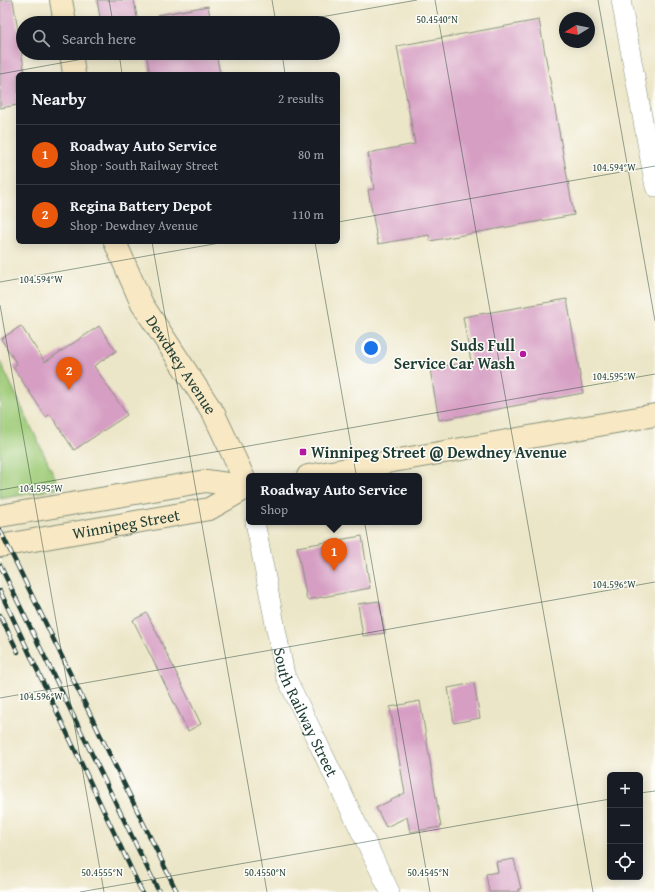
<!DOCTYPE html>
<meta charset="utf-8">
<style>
body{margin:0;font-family:"Gentium Book Plus",serif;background:#242831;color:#f1f3f6}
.controls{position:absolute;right:12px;bottom:12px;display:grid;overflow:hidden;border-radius:6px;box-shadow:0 2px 10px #0003}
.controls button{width:36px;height:36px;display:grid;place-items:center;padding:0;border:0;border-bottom:1px solid #363941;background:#171b24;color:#f1f3f6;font:20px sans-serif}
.compass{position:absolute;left:559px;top:12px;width:36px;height:36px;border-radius:50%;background:#171b24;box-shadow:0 2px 10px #0003;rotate:260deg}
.you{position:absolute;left:371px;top:348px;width:14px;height:14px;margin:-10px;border:3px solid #fff;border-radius:50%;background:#1a73e8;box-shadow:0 0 0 6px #1a73e833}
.badge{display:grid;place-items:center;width:26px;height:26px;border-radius:50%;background:#ea580c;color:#fff;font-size:13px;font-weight:700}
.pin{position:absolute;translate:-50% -33px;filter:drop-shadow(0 1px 2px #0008)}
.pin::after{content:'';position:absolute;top:21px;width:14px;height:12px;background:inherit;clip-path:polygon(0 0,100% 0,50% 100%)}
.popup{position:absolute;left:246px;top:473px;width:176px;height:52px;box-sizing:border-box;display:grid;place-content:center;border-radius:6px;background:#171b24;filter:drop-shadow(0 1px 3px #0005);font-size:13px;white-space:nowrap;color:#9ea1a6}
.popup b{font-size:15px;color:#f1f3f6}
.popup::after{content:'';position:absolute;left:50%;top:100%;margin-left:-8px;border:8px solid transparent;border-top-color:#171b24}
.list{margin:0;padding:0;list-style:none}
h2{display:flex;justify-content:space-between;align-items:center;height:52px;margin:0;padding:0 16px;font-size:17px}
h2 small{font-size:13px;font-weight:400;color:#9ea1a6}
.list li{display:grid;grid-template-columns:26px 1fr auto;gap:12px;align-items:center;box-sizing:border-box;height:60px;padding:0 16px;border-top:1px solid #363941}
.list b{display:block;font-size:15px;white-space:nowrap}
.list p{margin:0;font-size:13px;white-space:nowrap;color:#9ea1a6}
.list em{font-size:13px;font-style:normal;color:#9ea1a6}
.icon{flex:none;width:22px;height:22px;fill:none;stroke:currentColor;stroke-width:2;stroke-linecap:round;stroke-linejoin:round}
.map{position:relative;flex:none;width:655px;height:892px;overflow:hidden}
.search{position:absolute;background:#171b24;box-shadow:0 2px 10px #0003;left:16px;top:16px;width:324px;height:44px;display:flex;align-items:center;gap:10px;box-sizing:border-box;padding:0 14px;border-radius:22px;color:#9ea1a6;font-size:15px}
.panel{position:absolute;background:#171b24;box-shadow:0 2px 10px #0003;left:16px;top:72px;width:324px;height:172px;border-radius:6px}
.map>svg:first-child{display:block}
.green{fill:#a0cc7a;stroke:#608457}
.building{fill:#d69ec3}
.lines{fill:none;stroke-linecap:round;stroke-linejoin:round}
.street-casing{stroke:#86927e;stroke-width:20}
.secondary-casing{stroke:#86927e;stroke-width:24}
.street{stroke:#fff;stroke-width:19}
.secondary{stroke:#f8e8c3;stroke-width:22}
.rail-casing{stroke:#1f3d34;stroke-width:4.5}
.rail{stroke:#fdfcf7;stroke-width:3;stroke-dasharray:9;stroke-linecap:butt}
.ticks{fill:none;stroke:#1f3d34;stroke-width:1;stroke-opacity:0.45}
.poi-dot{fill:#b5179e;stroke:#fdfcf7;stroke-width:1.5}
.labels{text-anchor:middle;stroke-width:3;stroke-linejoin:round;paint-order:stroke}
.poi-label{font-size:16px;font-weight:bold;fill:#1f3d34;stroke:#fdfcf7;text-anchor:end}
.street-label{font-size:16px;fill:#1f3d34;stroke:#fdfcf7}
.ticks-label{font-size:10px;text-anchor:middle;fill:#1f3d34;stroke:#fdfcf7;stroke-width:3;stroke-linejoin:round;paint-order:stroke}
</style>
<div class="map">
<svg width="655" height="892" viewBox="0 0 655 892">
<rect width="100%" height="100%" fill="#fdfcf7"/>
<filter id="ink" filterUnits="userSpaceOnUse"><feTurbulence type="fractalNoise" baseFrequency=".025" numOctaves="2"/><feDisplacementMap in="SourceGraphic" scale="8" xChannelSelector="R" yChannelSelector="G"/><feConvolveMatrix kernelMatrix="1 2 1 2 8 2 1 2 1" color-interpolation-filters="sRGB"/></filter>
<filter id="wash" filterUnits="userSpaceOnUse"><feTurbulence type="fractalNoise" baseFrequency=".012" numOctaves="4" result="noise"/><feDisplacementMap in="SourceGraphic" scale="16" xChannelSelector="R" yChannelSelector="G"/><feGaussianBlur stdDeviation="0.9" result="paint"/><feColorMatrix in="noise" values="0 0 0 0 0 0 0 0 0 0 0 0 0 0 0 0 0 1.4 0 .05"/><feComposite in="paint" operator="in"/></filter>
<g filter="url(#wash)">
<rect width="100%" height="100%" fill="#ece6c8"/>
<path class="green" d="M 0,361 L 60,488 L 0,499 Z"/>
<g id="blocks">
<g class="building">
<path d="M 0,0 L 13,0 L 25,74 L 18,74 L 18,105 L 0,108 Z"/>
<path d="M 97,0 L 134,0 L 138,23 L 101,23 Z"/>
<path d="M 208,6 L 211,23 L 159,23 L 158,15 Z"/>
<path d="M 539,20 L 574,215 L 430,241 L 429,235 L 378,244 L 368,190 L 374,189 L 368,153 L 415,144 L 397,46 Z"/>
<path d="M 146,53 L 216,53 L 220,74 L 150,74 Z"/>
<path d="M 567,299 L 583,393 L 439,420 L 430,369 L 471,361 L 463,317 Z"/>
<path d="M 21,326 L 45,362 L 99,326 L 116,351 L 94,366 L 127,415 L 74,450 L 50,414 L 46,417 L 13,367 L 17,364 L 1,339 Z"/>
<path d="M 362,536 L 370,588 L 307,600 L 297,547 Z"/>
<path d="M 379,601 L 385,633 L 363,636 L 358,604 Z"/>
<path d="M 147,613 L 201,724 L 188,731 L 133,620 Z"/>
<path d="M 474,683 L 480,718 L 454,723 L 448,688 Z"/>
<path d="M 420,701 L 441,827 L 410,832 L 407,817 L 386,827 L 376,808 L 405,793 L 390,707 Z"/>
<path d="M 514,859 L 521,889 L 519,889 L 519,892 L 489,892 L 486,874 L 498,872 L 496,862 Z"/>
</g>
</g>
</g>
<g filter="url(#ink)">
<use href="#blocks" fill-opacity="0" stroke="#86927e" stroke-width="1"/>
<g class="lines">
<g class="street-casing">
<g id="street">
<path d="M 621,0 L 655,187"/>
<path id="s1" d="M 255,522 L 285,675 L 390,892"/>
</g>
</g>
<g class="secondary-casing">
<g id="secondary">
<path d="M 61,0 L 65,23"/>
<path d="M 71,53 L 74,74"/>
<path id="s2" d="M 115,242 L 142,304 L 214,414 L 248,487"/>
<path d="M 308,476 L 655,415"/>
<path d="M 0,516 L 206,481 L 249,487"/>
<path id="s3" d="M 0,546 L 209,509 L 248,487"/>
</g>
</g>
<use href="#street" class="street"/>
<use href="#secondary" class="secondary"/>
<g class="rail-casing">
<g id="rail">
<path d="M 0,530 L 177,892"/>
<path d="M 0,565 L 159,892"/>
<path d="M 0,591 L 142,892"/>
<path d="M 0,615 L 18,652"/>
</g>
</g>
<use href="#rail" class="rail"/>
</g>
</g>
<path class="ticks" d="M 109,0 L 113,23M 272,0 L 276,23M 435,0 L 593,892M 598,0 L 655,321M 287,23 L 417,0M 119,53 L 122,74M 282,53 L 285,74M 0,74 L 116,53M 338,222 L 655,166M 152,242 L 267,892M 315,242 L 430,892M 0,282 L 225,242M 0,305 L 104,892M 0,490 L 655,374M 0,698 L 655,582M 640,793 L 655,791M 80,892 L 610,799"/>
<g class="poi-dot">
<circle cx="523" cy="354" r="4"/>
<rect x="299" y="448" width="8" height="8" rx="2"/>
</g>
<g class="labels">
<g class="poi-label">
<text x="515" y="351">Suds Full<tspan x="515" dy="18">Service Car Wash</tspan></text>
<text x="311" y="458" text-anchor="start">Winnipeg Street @ Dewdney Avenue</text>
</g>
<g class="street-label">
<text dy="6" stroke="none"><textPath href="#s2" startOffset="140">Dewdney Avenue</textPath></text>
<text dy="6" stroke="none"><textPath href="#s3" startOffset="128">Winnipeg Street</textPath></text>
<text dy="6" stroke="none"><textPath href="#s1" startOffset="198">South Railway Street</textPath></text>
</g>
</g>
<g class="ticks-label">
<text x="437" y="23">50.4540°N</text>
<text x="614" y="171">104.594°W</text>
<text x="41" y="283">104.594°W</text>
<text x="614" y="380">104.595°W</text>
<text x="41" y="492">104.595°W</text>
<text x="614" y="588">104.596°W</text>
<text x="41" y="700">104.596°W</text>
<text x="102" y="876">50.4555°N</text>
<text x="265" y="876">50.4550°N</text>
<text x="428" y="876">50.4545°N</text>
</g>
</svg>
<div class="controls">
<button>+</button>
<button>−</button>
<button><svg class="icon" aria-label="locate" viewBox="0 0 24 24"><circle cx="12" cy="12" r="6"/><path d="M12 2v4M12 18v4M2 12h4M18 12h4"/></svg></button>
</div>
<svg class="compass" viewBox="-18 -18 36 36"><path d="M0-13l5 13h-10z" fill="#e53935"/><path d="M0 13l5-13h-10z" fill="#9ea1a6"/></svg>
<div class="you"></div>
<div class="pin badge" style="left:334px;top:571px">1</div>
<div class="popup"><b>Roadway Auto Service</b>Shop</div>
<div class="pin badge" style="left:69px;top:390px">2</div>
<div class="search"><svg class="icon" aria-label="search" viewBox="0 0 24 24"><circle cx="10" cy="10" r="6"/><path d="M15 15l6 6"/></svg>Search here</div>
<section class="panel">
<h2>Nearby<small>2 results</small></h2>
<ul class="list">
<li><span class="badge">1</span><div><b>Roadway Auto Service</b><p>Shop · South Railway Street</p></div><em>80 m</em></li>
<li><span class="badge">2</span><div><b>Regina Battery Depot</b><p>Shop · Dewdney Avenue</p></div><em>110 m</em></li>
</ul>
</section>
</div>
